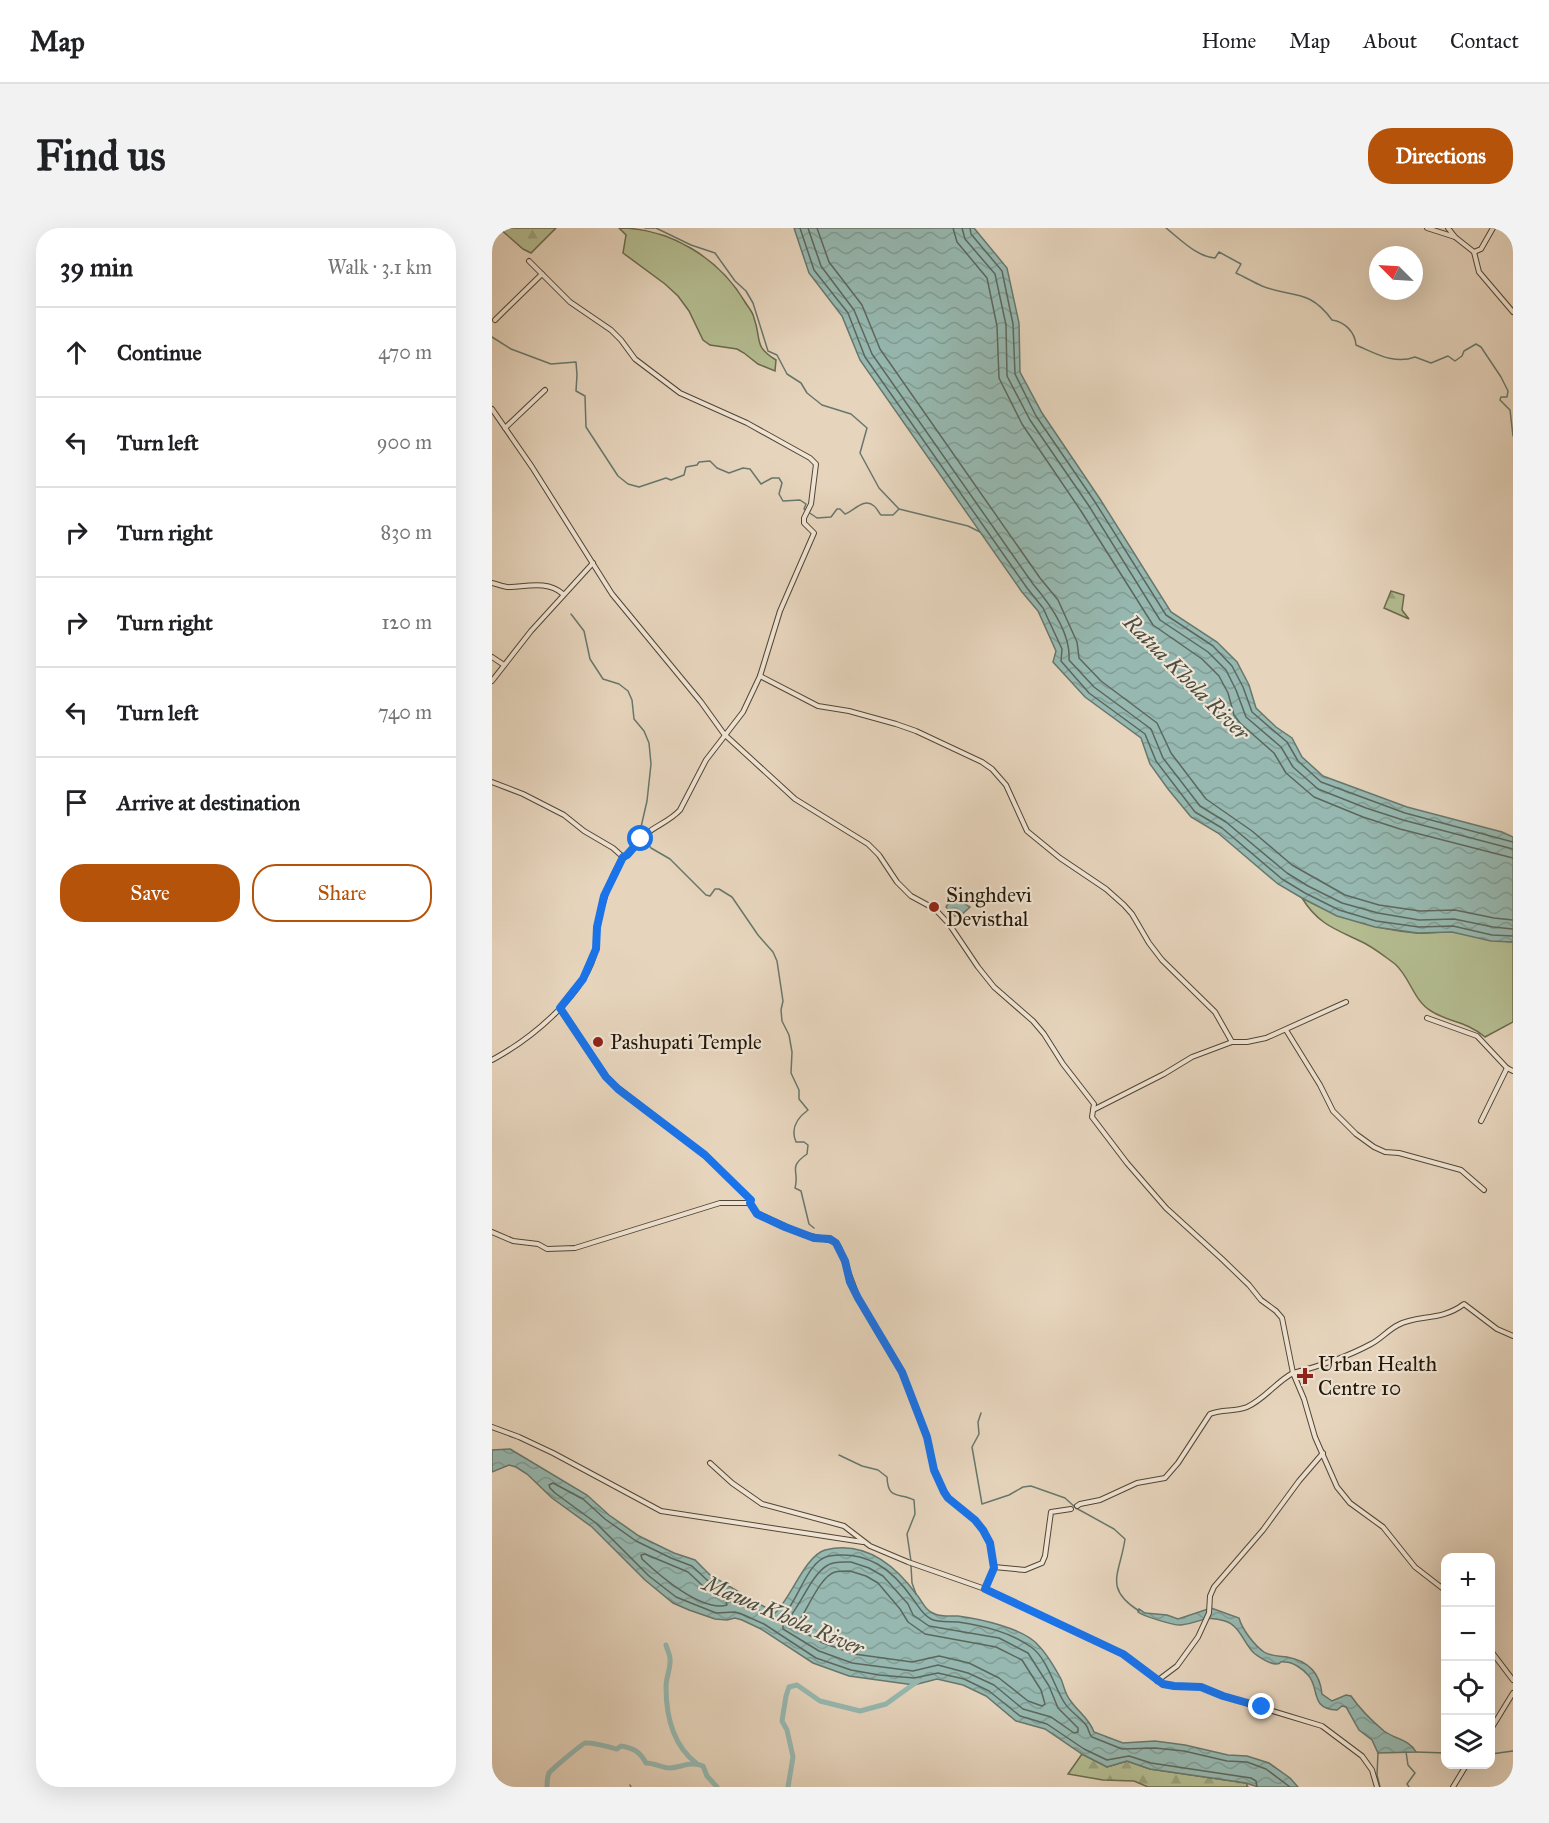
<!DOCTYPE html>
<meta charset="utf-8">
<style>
body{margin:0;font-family:"IM FELL Great Primer",serif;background:#f2f2f2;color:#202124}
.controls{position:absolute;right:18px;bottom:18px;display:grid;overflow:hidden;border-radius:12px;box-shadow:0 6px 24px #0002}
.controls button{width:54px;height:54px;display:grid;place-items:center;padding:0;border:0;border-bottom:2px solid #e0e0e0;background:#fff;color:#202124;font:30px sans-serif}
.compass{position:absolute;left:877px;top:18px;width:54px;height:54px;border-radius:50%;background:#fff;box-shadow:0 6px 24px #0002;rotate:294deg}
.stop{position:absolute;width:18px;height:18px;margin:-14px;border:4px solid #1a73e8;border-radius:50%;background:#fff}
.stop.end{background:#1a73e8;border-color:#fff;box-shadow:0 2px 6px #0008}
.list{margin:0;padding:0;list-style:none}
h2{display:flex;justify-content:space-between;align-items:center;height:78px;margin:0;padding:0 24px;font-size:26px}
h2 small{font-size:20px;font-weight:400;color:#757577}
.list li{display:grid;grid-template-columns:39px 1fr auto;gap:18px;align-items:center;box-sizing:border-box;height:90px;padding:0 24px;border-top:2px solid #e0e0e0}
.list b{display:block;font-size:22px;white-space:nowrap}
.list em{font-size:20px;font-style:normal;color:#757577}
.actions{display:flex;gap:12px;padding:18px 24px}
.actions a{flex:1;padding:14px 0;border:2px solid #b45309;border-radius:24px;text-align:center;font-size:21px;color:#b45309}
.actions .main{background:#b45309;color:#fff}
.icon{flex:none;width:33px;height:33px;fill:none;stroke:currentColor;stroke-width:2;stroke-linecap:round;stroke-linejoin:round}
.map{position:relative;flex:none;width:1021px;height:1559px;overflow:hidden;border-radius:24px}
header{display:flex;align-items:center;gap:36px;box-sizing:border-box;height:84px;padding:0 30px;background:#fff;border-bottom:2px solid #e0e0e0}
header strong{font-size:28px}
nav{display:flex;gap:33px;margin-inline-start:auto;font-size:21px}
.intro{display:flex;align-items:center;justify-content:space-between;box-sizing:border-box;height:144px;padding:0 36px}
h1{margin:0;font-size:42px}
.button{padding:15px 27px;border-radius:24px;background:#b45309;color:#fff;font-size:21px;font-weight:700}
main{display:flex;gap:36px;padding:0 36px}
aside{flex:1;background:#fff;border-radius:24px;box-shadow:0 6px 24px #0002}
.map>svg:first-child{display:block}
.grass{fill:#b4bd91;stroke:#6a6a4c;stroke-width:1.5}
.forest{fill:url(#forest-firs);stroke:#6a6a4c;stroke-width:1.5}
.water{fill:url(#water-waves);stroke:#67776c;stroke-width:1.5}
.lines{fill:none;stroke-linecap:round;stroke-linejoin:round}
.shore{stroke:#5c675c;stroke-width:1.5}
.stream{stroke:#67776c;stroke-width:1.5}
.river{stroke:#96b8b0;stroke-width:5}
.minor-casing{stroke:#524634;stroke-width:6}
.minor{stroke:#efe3d3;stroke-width:4}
.route{stroke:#1a73e8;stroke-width:8}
.poi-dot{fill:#8f2418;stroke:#efe3d3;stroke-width:2}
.labels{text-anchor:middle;stroke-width:4.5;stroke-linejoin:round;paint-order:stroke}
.poi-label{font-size:21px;fill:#211607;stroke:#efe3d3;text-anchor:start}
.water-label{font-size:22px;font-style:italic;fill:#4a4f42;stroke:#efe3d3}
</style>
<header>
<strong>Map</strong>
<nav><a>Home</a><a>Map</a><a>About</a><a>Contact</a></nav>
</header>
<div class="intro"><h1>Find us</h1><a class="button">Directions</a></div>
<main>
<aside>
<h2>39 min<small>Walk · 3.1 km</small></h2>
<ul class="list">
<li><svg class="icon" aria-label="ahead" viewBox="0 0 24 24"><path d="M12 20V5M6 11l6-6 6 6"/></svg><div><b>Continue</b></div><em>470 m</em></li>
<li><svg class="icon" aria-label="left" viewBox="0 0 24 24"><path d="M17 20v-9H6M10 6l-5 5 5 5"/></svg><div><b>Turn left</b></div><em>900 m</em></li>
<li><svg class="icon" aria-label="right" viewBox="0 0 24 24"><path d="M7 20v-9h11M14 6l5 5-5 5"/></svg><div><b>Turn right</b></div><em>830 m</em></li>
<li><svg class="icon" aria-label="right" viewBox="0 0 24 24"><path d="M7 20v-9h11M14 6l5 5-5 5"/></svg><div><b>Turn right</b></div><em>120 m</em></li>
<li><svg class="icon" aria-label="left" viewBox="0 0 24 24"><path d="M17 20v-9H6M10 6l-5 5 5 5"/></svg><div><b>Turn left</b></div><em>740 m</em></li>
<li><svg class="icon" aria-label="arrive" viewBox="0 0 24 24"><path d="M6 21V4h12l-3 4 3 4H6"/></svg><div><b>Arrive at destination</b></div></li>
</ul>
<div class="actions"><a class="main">Save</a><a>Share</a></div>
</aside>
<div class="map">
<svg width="1021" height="1559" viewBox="0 0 1021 1559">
<defs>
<pattern id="forest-firs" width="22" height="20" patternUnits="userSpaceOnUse" patternTransform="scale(1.5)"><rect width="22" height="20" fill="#b4bd91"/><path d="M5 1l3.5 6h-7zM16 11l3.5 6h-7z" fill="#9aa27c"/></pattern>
<pattern id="water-waves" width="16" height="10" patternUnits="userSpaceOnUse" patternTransform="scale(1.5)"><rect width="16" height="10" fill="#96b8b0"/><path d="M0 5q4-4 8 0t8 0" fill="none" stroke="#819d96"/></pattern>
</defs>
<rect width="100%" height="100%" fill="#e6d4bc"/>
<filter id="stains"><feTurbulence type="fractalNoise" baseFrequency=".00333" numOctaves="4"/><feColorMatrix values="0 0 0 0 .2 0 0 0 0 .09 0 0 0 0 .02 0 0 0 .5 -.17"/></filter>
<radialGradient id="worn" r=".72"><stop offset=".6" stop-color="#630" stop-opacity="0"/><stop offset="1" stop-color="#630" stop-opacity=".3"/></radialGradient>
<g class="grass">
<path d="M 127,0 C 178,0 227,30 253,74 C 256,79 261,84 262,90 C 270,112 261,118 284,132 L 283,143 L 266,136 L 252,125 L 245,121 L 218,117 L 211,112 L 197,83 L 186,68 L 173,56 L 131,25 L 134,7 Z"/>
<path d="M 810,670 C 849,690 881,701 924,705 C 937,706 949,703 962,704 C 982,706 1000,713 1021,714 L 1021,794 L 993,809 C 974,793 958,795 939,783 C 921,772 918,749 903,736 C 892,728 880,718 868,713 C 843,701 826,696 810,670 Z"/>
</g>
<g class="forest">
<path d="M 7,0 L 64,0 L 39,25 L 31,21 Z"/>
<path d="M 899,363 L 912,367 L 910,382 L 917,391 L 892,380 Z"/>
<path d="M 590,1526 L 615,1539 L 635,1533 L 658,1541 L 754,1555 L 756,1559 L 656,1559 L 642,1553 L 611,1552 L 576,1546 Z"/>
</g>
<g class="water">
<path d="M 302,0 L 482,0 L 515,40 L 527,95 L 528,144 L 550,185 L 608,271 L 679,384 L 725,414 L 745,434 L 757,457 L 764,480 L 784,499 L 800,510 L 810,529 L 831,548 L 915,579 L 1010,604 L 1021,609 L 1021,714 L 999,713 L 960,704 L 926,705 L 883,699 L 845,688 L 810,670 L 786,656 L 726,605 L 699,589 L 676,561 L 658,536 L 649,510 L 593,469 L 561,434 L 564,423 L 546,383 L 530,364 L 368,132 L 350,88 L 317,45 Z"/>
<path d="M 461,668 L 478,679 L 468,688 L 462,688 L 454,679 Z"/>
<path d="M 18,1221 L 95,1267 L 117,1287 L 147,1308 L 182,1325 L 203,1332 L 218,1347 L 283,1385 C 299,1370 313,1328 333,1322 C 373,1312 403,1337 425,1367 C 431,1374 433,1383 443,1386 C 450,1389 459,1388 466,1388 C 488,1391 531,1400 546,1417 C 555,1426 563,1440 569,1451 C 572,1458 573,1466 578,1472 C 586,1484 597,1490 602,1504 L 631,1515 L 663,1513 L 693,1517 L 736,1527 L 755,1528 L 777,1535 L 798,1550 L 806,1559 L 766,1559 L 754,1555 L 658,1541 L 635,1533 L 615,1539 L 590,1526 L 553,1501 L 524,1493 L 494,1468 L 471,1457 L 445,1451 L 422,1457 L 357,1448 L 321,1435 L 269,1401 L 250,1392 L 243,1390 L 235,1392 L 223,1391 L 197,1382 L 181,1375 L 153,1352 L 100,1299 L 60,1270 L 35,1246 L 24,1239 L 17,1237 L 0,1244 L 0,1222 Z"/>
<path d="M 719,1380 L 747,1390 C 750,1401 762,1417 772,1424 C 778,1428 788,1428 795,1429 C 817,1433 828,1445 830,1466 L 840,1473 L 854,1467 L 859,1468 C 868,1481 880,1493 892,1503 C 903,1511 918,1512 924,1524 L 886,1525 L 880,1512 L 867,1502 L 854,1479 L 850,1478 L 845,1482 C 817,1481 828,1459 816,1447 C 811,1441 801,1434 793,1434 C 784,1433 792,1436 784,1436 C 777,1436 769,1430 763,1426 C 752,1417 749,1398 733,1393 C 712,1386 709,1395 689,1397 C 683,1398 651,1388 646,1384 L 647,1381 L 653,1385 L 675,1387 L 686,1391 Z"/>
</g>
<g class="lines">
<g class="shore">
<path d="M 308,0 L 322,42 L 356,85 L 373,129 L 535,360 L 551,380 L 570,421 L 569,433 L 597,465 L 653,506 L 664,533 L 703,584 L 730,600 L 790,651 L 813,665 L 847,682 L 884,693 L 927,699 L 961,698 L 1000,707 L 1021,708"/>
<path d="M 316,0 L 329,38 L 362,82 L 380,126 L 541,356 C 558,376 579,405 577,432 L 602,459 L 659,501 L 671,530 L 708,578 L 734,594 L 795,645 L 816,658 L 850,675 L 886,685 L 927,692 L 962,691 L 1001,699 L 1021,701"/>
<path d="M 325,0 L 337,34 L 370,77 L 388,121 L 548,350 L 566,372 L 585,414 L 587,430 L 609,453 L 665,495 L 679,525 L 714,571 L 760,603 L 800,637 L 853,667 L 887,677 L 928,683 L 963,682 L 1002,690 L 1021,692"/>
<path d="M 461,0 L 465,14 L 495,50 L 505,98 L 507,150 L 530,196 L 589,283 L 661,397 L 710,431 L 727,448 L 736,465 L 742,487 L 748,495 L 782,525 L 794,545 L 822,569 L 871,589 L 908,601 L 1021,630"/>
<path d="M 470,0 L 473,11 L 503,46 L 514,97 L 515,148 L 538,192 L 597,278 L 668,392 L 716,424 L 734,442 L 744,462 L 754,489 L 789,519 L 801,539 L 826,561 L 874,580 L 911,592 L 1021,621"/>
<path d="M 478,0 L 479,6 L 510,43 L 521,96 L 523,146 L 544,188 L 603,274 L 674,387 L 721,418 L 740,438 L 751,459 L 760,484 L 795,514 L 806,533 L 829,554 L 913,585 L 1021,614"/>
<path d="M 153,1326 L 196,1344 L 211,1358 L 234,1373 L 235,1377 C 209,1384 167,1347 150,1331 L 149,1327 Z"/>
<path d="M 359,1334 L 377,1340 L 391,1348 L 416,1376 L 421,1387 L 437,1398 L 507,1410 L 536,1425 L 557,1458 L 566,1480 L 586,1500 L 586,1504 L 582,1505 L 559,1489 L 531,1481 L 502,1457 L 476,1445 L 446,1437 L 421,1443 L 360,1435 L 327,1423 L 291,1401 L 291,1397 C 308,1381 318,1347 336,1337 C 342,1333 352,1334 359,1334 Z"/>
<path d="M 358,1343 L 374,1348 L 386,1355 L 408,1381 L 416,1394 L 433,1406 L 504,1419 L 530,1432 L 549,1462 L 553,1476 L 550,1478 L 536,1473 L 507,1450 L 477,1435 L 447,1428 L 420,1434 L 362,1426 L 331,1415 L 305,1400 L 305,1396 C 315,1383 328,1348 343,1344 C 348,1343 353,1343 358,1343 Z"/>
<path d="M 765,1559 L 764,1553 L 759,1550 L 659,1535 L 637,1528 L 615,1532 L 592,1521 L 555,1496 L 528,1488 L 497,1463 L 472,1451 L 446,1445 L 422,1450 L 387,1447 L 359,1442 L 324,1430 L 272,1396 L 252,1387 L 243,1384 L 224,1385 L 184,1369 L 157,1348 L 104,1295 L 63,1265 L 58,1260 L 57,1257 L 61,1255 L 91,1271 L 113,1291 L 144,1313 L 179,1330 L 200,1338 L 215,1352 L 282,1391 C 304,1389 311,1333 337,1328 C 375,1322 400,1341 421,1371 C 427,1379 430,1386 439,1391 C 447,1395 458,1393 466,1394 C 492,1398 518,1404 539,1419 C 555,1430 562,1458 572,1474 C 577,1483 588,1489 594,1497 C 597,1501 596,1505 600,1509 L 630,1521 L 663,1520 L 692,1523 L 735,1533 L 755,1534 L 774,1541 L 798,1559"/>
</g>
<g class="stream">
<path d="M 153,0 L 163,0"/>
<path d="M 164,0 L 199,17 L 223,25 L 243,53 L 254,63 L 261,75 L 276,123 L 285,127 L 295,146 L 309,155 L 315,165 L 330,177 L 359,186 L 375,200 L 368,225 L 387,260 L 407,281 L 476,298 L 488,304"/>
<path d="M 674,0 C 688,11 705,29 723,30 L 727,24 L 749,36 L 744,45 C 753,49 761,54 770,58 C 800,70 817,60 840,92 C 853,94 863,104 864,117 C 883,125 902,137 923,129 L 939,135 L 956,128 L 963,133 L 970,128 L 972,123 L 984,116 L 989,119 L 1009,149 L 1016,163 L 1015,169 L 1009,169 L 1008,172 L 1018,182 L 1021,208"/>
<path d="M 0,109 L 19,121 L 59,136 L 84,134 L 85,147 L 84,163 L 93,168 L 94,199 L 126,248 L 136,256 L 147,259 L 174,250 L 179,252 L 192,247 L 194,239 L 205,237 L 207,234 L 218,233 L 225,240 L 237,245 L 251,240 L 258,241 L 269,256 L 280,250 L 287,250 L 290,255 L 287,266 L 291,273 L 308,272 L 314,276 L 312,281 L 325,290 L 339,289 L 345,281 L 348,281 L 353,286 C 362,283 372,269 382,278 C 385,280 386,284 389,287 L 401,287 L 407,281"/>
<path d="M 79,386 L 92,403 L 98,431 L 111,451 L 127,456 L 136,463 L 140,472 L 142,491 L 152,503 L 157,515 L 159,536 L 155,573 L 149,599 L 151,610 L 159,620 L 178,631 L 214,667 L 218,668 L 223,661 L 227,661 L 240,669 L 266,707 L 281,724 L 285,733 L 291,773 L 289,782 L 290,793 L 297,807 L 300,824 L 299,845 L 307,862 L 307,871 L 316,882 C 305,890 298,900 304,914 L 312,914 L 316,917 L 315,926 C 295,940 308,942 303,960 L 309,963 L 317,996 L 322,1000"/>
<path d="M 489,1185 L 486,1194 L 487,1206 L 480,1219 L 490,1276 L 517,1267 L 531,1259 L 539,1258 L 573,1270 L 584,1280 L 622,1301 L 633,1311 C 628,1346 611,1360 647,1383"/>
<path d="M 347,1227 L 370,1238 L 386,1242 L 395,1249 C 396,1273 407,1264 422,1272 L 423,1286 L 415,1306 L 419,1333"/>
<path d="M 419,1338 L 420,1355 L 424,1366"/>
<path d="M 914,1524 L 916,1537 L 923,1545 L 915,1556 L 917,1559"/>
<path d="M 924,1524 L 954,1525"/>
<path d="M 886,1525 L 885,1547 L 888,1559"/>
<path d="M 999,1526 L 1021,1523"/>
<path d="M 138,1557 L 139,1559"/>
</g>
<g class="river">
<path d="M 174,1417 C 175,1421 178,1427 178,1431 C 179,1440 174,1449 174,1459 C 174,1487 181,1517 204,1535"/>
<path d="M 55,1559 C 55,1554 55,1550 57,1545 C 60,1541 90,1516 93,1515 C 102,1514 117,1519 125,1521 L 129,1518 C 142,1520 148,1524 154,1535 C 163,1535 170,1540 178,1540 C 190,1539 199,1533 211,1538 L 215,1548 L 225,1559"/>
<path d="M 296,1559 L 301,1529 L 295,1502 L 290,1493 L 294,1468 L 297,1459 L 305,1457 L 328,1473 L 368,1483 L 394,1476 L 426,1453"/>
</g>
<g class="minor-casing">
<g id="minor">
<path d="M 935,0 L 963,9"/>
<path d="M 956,0 L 963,9 L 982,24 L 987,44 L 1021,84"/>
<path d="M 982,24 L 989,21 L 1001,0"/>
<path d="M 3,92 L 50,46"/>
<path d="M 0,181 L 40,239 L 120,366 L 209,474 L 232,506 L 303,571 L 376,616 L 387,627 L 405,654 L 419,668 L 443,681 L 457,696 L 486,739 L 502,759 L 541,793 L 552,806 L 571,836 L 602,876 L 600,889 L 635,935 L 674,980 L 730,1031 L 757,1057 L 769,1072 L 784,1083 L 790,1090 L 801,1145 L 812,1171 L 823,1209 L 845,1259 L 858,1275 L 891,1299 L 923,1339 L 954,1363"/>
<path d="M 13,200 L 53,162"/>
<path d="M 0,355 C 6,356 13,360 19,359 C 37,358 56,353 71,366"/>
<path d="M 0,429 L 12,437"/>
<path d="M 268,448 L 326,478 L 357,483 L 404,496 L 424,503 L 490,534 L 500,541 L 514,557 L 535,603 L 568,630 L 614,661 L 632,677 L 640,686 L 657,715 L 670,732 L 723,784 L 740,814"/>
<path d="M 0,453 L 39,403 L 101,335"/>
<path d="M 0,554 L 31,566 L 72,587 L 92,603 L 121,620 L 131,629"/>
<path d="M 68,780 L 114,849 L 126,860 L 213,927 L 259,972 L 258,975 L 265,985 L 310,1006 L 341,1013 L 347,1019 L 366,1070 L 410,1144 L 435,1209 L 442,1242 L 452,1264 L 456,1270 L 483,1292 L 491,1302 L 498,1315 L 502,1339 L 493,1361"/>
<path d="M 935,790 L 985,808 L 1015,840 L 1021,843"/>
<path d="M 794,802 L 828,857 L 841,883 L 864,906 L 882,919 L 893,924 L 907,925 L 969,942 L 992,962"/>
<path d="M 0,832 C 39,811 95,766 104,720 C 105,712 104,704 106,697 C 110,673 117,653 129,632 C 131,630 133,629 136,627 C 142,621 147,612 154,606 C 165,597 178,593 188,582 L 214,532 L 251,484 L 268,448 L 288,383 L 322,305 L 312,295 L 312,290 L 319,276 L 324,236 L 318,230 L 255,195 L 188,165 L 143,131 L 129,112 L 119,102 L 78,74 L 37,33"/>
<path d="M 601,882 L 672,846 L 700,829 L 740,814 L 755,814 L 774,810 L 854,774"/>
<path d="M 989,893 L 1015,840"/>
<path d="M 0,1004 L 21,1013 L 46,1016 L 55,1021 L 83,1020 L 228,975 L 258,975"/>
<path d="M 0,1199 L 27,1209 L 61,1225 L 169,1283 L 371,1314"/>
<path d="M 218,1235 L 240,1255 L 270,1276 L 352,1298 L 378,1318 L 416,1334 L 493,1361 L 631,1426 L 671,1456 L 682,1458 L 709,1459 L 731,1468 L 830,1498 L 870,1528 L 880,1542 L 885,1559"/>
<path d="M 585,1278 L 588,1276 L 608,1272 L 645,1255 L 673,1250 L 686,1235 L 718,1186 C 730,1181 743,1184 755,1179 C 773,1171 784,1154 801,1145 C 828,1138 855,1129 879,1116 C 889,1111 896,1102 906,1097 C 926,1086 948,1094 972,1076 L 1005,1101 L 1021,1108"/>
<path d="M 502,1339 L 533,1342 L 550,1335 L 553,1328 L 559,1284 L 579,1281"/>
<path d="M 999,1423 L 1021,1452"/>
<path d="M 665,1453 L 685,1438 L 706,1409 L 717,1385 L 718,1368 L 722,1359 L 771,1302 L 807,1253 L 831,1225"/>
<path d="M 999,1501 L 1021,1465"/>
<path d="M 961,1559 L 975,1536"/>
</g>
</g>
<use href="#minor" class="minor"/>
</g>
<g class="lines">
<path class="route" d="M 149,611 L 135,627 L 131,629 L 112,668 L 105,699 L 104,721 L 91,751 L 68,780 L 114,849 L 126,861 L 213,927 L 259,972 L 258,975 L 265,986 L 293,999 L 322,1010 L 338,1011 L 344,1015 L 353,1033 L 358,1054 L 366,1070 L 410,1144 L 435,1209 L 442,1242 L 452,1264 L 456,1270 L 483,1292 L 491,1302 L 498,1315 L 502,1340 L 493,1361 L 631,1426 L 671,1456 L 682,1458 L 709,1459 L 731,1468 L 770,1479"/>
</g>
<g class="poi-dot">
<circle cx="442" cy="679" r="6"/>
<circle cx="106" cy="814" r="6"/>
<path d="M810 1139h6v6h6v6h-6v6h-6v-6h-6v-6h6z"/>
</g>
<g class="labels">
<g class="poi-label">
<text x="454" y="674">Singhdevi<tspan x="454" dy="24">Devisthal</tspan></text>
<text x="118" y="821">Pashupati Temple</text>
<text x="826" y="1143">Urban Health<tspan x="826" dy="24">Centre 10</tspan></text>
</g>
<g class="water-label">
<text transform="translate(695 449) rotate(45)" y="8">Ratua Khola River</text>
<text transform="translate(292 1387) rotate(23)" y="8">Mawa Khola River</text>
</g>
</g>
<rect width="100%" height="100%" filter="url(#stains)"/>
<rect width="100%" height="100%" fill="url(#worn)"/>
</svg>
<div class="controls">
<button>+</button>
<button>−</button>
<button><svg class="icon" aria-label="locate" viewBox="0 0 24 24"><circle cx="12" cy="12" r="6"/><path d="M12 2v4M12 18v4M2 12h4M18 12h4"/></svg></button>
<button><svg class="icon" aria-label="layers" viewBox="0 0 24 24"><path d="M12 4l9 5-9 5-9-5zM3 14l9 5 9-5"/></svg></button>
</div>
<svg class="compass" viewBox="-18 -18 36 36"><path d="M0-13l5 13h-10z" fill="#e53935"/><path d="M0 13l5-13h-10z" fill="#757577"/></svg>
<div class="stop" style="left:149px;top:611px"></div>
<div class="stop end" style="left:770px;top:1479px"></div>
</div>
</main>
